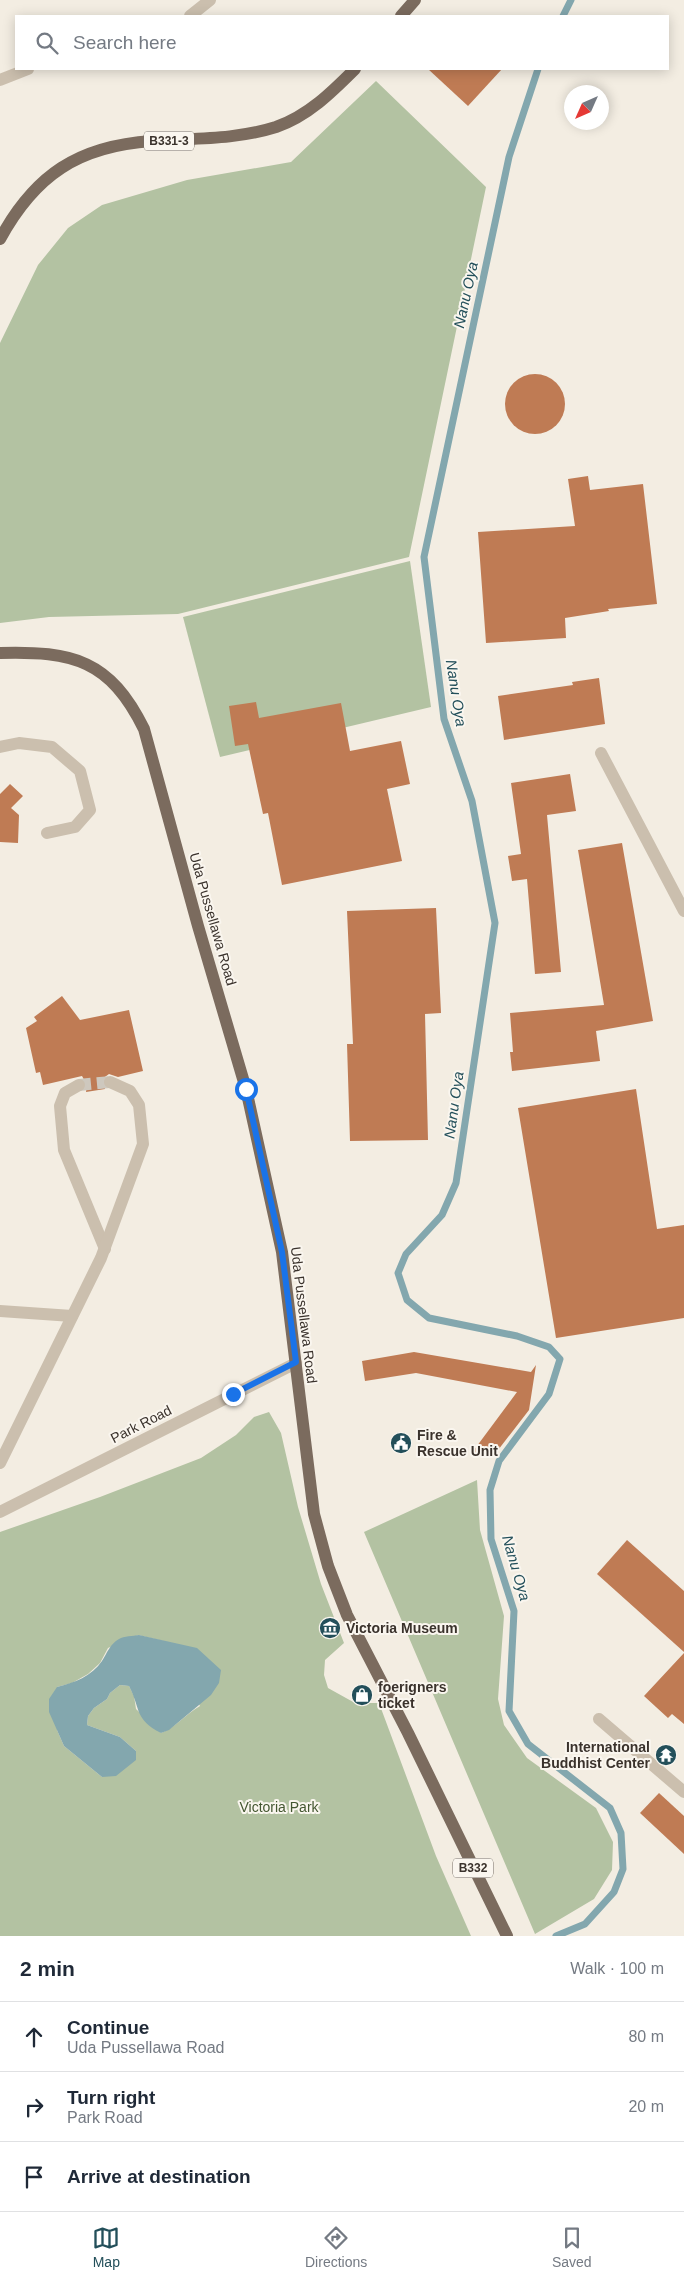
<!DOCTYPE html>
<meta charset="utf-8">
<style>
body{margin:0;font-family:Arial,sans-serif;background:#f6f6f7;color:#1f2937}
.compass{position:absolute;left:564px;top:85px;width:45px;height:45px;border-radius:50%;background:#fff;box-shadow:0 2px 12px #0003;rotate:225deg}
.stop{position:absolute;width:15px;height:15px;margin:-11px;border:4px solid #1a73e8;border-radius:50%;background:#fff}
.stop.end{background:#1a73e8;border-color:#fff;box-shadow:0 1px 5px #0008}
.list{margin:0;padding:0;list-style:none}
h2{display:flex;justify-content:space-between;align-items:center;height:65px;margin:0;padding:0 20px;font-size:21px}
h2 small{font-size:16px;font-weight:400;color:#747a83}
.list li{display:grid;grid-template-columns:32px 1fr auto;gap:15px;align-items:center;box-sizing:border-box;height:70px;padding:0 20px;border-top:1px solid #e0e1e3}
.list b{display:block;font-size:19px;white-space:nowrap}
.list p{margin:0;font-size:16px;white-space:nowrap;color:#747a83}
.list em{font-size:16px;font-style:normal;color:#747a83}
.icon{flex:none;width:28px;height:28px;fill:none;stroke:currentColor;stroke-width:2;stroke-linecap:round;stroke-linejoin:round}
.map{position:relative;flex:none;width:684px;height:1936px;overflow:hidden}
.search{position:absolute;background:#fff;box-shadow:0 2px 12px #0003;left:15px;right:15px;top:15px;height:55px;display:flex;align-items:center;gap:12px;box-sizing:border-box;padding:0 18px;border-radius:0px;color:#747a83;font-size:19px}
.sheet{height:275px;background:#fff}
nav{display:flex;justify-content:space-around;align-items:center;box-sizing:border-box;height:70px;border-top:1px solid #e0e1e3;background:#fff;font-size:14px;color:#747a83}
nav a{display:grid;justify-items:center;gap:2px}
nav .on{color:#234f5a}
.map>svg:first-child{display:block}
.green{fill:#b3c2a2;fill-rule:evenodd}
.water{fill:#83a7ae}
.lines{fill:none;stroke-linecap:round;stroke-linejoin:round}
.stream{stroke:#83a7ae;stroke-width:7}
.building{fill:#bf7b54}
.minor-tunnel{stroke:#cec8be;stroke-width:12;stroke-dasharray:12 6;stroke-linecap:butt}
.minor{stroke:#cbbfae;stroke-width:12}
.major{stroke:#7b6b5e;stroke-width:12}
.route{stroke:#1a73e8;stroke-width:6}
.labels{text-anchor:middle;stroke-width:4;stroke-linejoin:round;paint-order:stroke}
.shield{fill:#faf6ef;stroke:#746d66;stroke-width:1}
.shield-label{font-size:12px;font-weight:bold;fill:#3a322c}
.street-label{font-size:14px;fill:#3a322c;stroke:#faf6ef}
.poi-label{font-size:14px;font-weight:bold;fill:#3a322c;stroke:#faf6ef;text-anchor:start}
.park-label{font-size:14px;fill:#445731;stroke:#faf6ef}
.water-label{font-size:15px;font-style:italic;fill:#234f5a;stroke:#faf6ef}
</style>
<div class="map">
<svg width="684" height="1936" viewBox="0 0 684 1936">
<rect width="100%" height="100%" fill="#f3ede2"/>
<g class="green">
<path d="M 376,81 L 486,187 L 409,557 L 178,614 L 49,617 L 0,623 L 0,343 L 38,265 L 68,228 L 102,205 L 187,180 L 291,162 Z"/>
<path d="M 410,561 L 431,707 L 220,757 L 183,617 Z"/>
<path d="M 269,1412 L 281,1433 L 298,1507 L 321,1584 L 344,1643 L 325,1660 L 324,1675 L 328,1688 L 355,1703 L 379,1703 L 436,1856 L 471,1936 L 0,1936 L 0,1532 L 100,1497 L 201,1458 L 236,1435 L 254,1417 ZM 138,1635 L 163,1641 L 200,1706 C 186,1714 176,1727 161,1733 L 136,1709 L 134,1696 L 129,1686 L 120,1685 L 110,1693 L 107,1699 L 94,1708 L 88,1716 L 87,1725 L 120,1737 L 136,1751 L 102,1777 L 64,1746 L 57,1730 L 57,1687 L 72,1683 L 88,1674 L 100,1663 L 108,1648 Z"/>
<path d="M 477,1480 L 480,1530 L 504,1616 L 498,1699 L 504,1725 L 527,1758 L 596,1808 L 613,1842 L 612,1870 L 594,1899 L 535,1934 L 364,1532 Z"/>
</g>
<path class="water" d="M 139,1635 L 197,1648 L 221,1670 L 219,1683 L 211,1695 L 169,1730 L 161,1733 C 134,1719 141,1709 129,1686 L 120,1685 L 110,1693 L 107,1699 L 94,1708 L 88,1716 L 87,1725 L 120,1737 L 136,1751 L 136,1760 L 116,1776 L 102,1777 L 64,1746 L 49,1712 L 49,1699 L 57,1687 C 74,1683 92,1676 102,1661 C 107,1653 110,1644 119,1639 C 124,1636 133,1636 139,1635 Z"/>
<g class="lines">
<g class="stream">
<path d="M 563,16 L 571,0"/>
<path d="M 538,69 L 509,157 L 424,557 L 444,719 L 472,801 L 495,923 L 456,1183 L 442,1215 L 406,1254 L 398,1273 L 407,1300 L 429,1318 L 517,1336 L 549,1347 L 560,1359 L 549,1394 L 499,1461 L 490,1490 L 491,1539 L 514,1611 L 509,1711 L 528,1744 L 610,1808 L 621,1833 L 623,1869 L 614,1892 L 585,1924 L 556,1936"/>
</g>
</g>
<g class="building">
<path d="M 428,69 L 502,69 L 468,106 Z"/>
<circle cx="535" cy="404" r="30"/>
<path d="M 588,476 L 590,490 L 643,484 L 657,604 L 608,609 L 609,611 L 565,618 L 566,638 L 486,643 L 478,532 L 575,526 L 568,479 Z"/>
<path d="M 599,678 L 605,724 L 504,740 L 498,696 L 573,685 L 572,682 Z"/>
<path d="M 256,702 L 259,718 L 341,703 L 350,751 L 401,741 L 410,784 L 387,789 L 402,861 L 282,885 L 268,813 L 263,814 L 248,744 L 235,746 L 229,706 Z"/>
<path d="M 570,774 L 576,811 L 547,815 L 561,972 L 535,974 L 527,879 L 512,881 L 508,856 L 521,854 L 511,783 Z"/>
<path d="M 10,784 L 23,796 L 11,808 L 19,815 L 18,843 L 0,842 L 0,794 Z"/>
<path d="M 622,843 L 653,1021 L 596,1031 L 600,1061 L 512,1071 L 510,1052 L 513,1052 L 510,1013 L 604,1005 L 578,850 Z"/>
<path d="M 436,908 L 441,1013 L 425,1014 L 428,1140 L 350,1141 L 347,1044 L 353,1044 L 347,911 Z"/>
<path d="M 62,996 L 80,1020 L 129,1010 L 143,1071 L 118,1077 L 109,1074 L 102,1079 L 105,1089 L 86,1092 L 87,1085 L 82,1076 L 43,1085 L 40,1072 L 36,1073 L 26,1028 L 37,1021 L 34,1017 Z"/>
<path d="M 636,1089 L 657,1229 L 684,1225 L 684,1318 L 556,1338 L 518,1108 Z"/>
<path d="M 414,1352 L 531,1372 L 536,1365 L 529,1410 L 495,1454 L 471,1454 L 517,1392 L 416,1373 L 365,1381 L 362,1361 Z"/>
<path d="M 627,1540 L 684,1591 L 684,1652 L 597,1574 Z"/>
<path d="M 684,1653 L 684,1724 L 672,1714 L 668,1718 L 644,1696 Z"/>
<path d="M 659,1793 L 684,1816 L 684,1854 L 640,1813 Z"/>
</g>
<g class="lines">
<path class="minor-tunnel" d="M 79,1085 L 110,1082"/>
<g class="minor">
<path d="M 190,16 L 210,0"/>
<path d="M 0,80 L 28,69"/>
<path d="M 0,747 L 19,743 L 52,747 L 80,771 L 90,810 L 75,827 L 47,833"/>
<path d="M 601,753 L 684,911"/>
<path d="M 79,1085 L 65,1093 L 60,1106 L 64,1150 L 105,1249"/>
<path d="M 0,1311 L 72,1316"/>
<path d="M 0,1463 L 101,1258 L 143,1144 L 139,1105 L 130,1091 L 110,1082"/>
<path d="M 0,1512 L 296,1363"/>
<path d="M 599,1719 L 684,1792"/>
</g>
<g class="major">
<path d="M 401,16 L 415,0"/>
<path d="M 0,239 C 35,175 78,146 152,141 C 194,138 235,140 276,127 C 308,116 332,92 355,69"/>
<path d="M 0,653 C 73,651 110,660 144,729 L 198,926 L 246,1089 L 282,1252 L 314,1514 L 328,1566 L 347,1615 L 408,1733 L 507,1936"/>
</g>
</g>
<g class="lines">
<path class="route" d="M 233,1394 L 296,1362 L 282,1252 L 246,1089"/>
</g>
<defs>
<g id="civic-disc" transform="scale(1.125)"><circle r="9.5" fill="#234f5a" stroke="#faf6ef"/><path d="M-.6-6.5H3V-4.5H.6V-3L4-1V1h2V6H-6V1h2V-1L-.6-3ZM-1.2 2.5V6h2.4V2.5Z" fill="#fff"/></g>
<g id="museum-disc" transform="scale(1.125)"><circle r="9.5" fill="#234f5a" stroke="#faf6ef"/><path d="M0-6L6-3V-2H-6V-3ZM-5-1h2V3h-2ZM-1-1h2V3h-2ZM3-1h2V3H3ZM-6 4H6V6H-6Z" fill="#fff"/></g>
<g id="shop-disc" transform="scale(1.125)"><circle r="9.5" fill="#234f5a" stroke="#faf6ef"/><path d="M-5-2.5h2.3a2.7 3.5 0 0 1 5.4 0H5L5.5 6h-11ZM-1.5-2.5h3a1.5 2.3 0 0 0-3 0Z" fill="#fff"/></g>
<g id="temple-disc" transform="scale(1.125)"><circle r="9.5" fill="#234f5a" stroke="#faf6ef"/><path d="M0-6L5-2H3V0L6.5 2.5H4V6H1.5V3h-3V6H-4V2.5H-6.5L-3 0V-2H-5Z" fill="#fff"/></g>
</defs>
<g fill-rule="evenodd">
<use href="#civic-disc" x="401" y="1443"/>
<use href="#museum-disc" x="330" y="1628"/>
<use href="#shop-disc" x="362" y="1695"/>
<use href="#temple-disc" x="666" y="1755"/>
</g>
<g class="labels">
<g class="shield">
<rect x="144" y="131.5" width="50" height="19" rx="4"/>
<rect x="453" y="1858.5" width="40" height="19" rx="4"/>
</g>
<g class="shield-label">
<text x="169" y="145">B331-3</text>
<text x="473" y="1872">B332</text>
</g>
<g class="street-label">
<text transform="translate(213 919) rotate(74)" y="5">Uda Pussellawa Road</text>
<text transform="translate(304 1315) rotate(83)" y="5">Uda Pussellawa Road</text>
<text transform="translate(141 1424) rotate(-27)" y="5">Park Road</text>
</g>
<g class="poi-label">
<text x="417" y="1440">Fire &amp;<tspan x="417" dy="16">Rescue Unit</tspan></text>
<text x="346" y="1633">Victoria Museum</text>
<text x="378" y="1692">foerigners<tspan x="378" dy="16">ticket</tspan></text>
<text x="650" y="1752" text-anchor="end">International<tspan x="650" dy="16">Buddhist Center</tspan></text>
</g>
<g class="park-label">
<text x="279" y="1812">Victoria Park</text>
</g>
<g class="water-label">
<text transform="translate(466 295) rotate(-78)" y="5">Nanu Oya</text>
<text transform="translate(456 693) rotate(81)" y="5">Nanu Oya</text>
<text transform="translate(454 1105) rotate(-82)" y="5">Nanu Oya</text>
<text transform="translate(516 1568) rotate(74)" y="5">Nanu Oya</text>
</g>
</g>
</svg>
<svg class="compass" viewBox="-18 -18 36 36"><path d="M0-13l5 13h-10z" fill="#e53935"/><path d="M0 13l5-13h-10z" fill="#747a83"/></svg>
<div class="stop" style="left:246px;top:1089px"></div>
<div class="stop end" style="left:233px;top:1394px"></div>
<div class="search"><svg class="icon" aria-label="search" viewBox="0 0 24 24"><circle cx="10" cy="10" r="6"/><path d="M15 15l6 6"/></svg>Search here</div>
</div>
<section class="sheet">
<h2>2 min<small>Walk · 100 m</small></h2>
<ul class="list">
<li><svg class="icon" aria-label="ahead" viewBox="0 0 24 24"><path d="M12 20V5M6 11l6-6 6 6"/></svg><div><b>Continue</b><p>Uda Pussellawa Road</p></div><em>80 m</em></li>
<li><svg class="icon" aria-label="right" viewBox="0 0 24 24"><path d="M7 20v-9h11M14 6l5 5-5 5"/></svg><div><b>Turn right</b><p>Park Road</p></div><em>20 m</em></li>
<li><svg class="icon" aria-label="arrive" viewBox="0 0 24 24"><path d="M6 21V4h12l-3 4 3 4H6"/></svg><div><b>Arrive at destination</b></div></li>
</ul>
</section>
<nav>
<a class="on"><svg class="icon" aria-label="map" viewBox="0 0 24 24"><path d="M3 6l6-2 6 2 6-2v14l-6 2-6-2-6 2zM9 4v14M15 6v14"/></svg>Map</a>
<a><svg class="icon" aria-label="directions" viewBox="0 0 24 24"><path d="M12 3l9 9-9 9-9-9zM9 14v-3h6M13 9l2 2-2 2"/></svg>Directions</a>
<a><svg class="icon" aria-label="saved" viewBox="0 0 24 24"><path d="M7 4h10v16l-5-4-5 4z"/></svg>Saved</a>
</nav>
